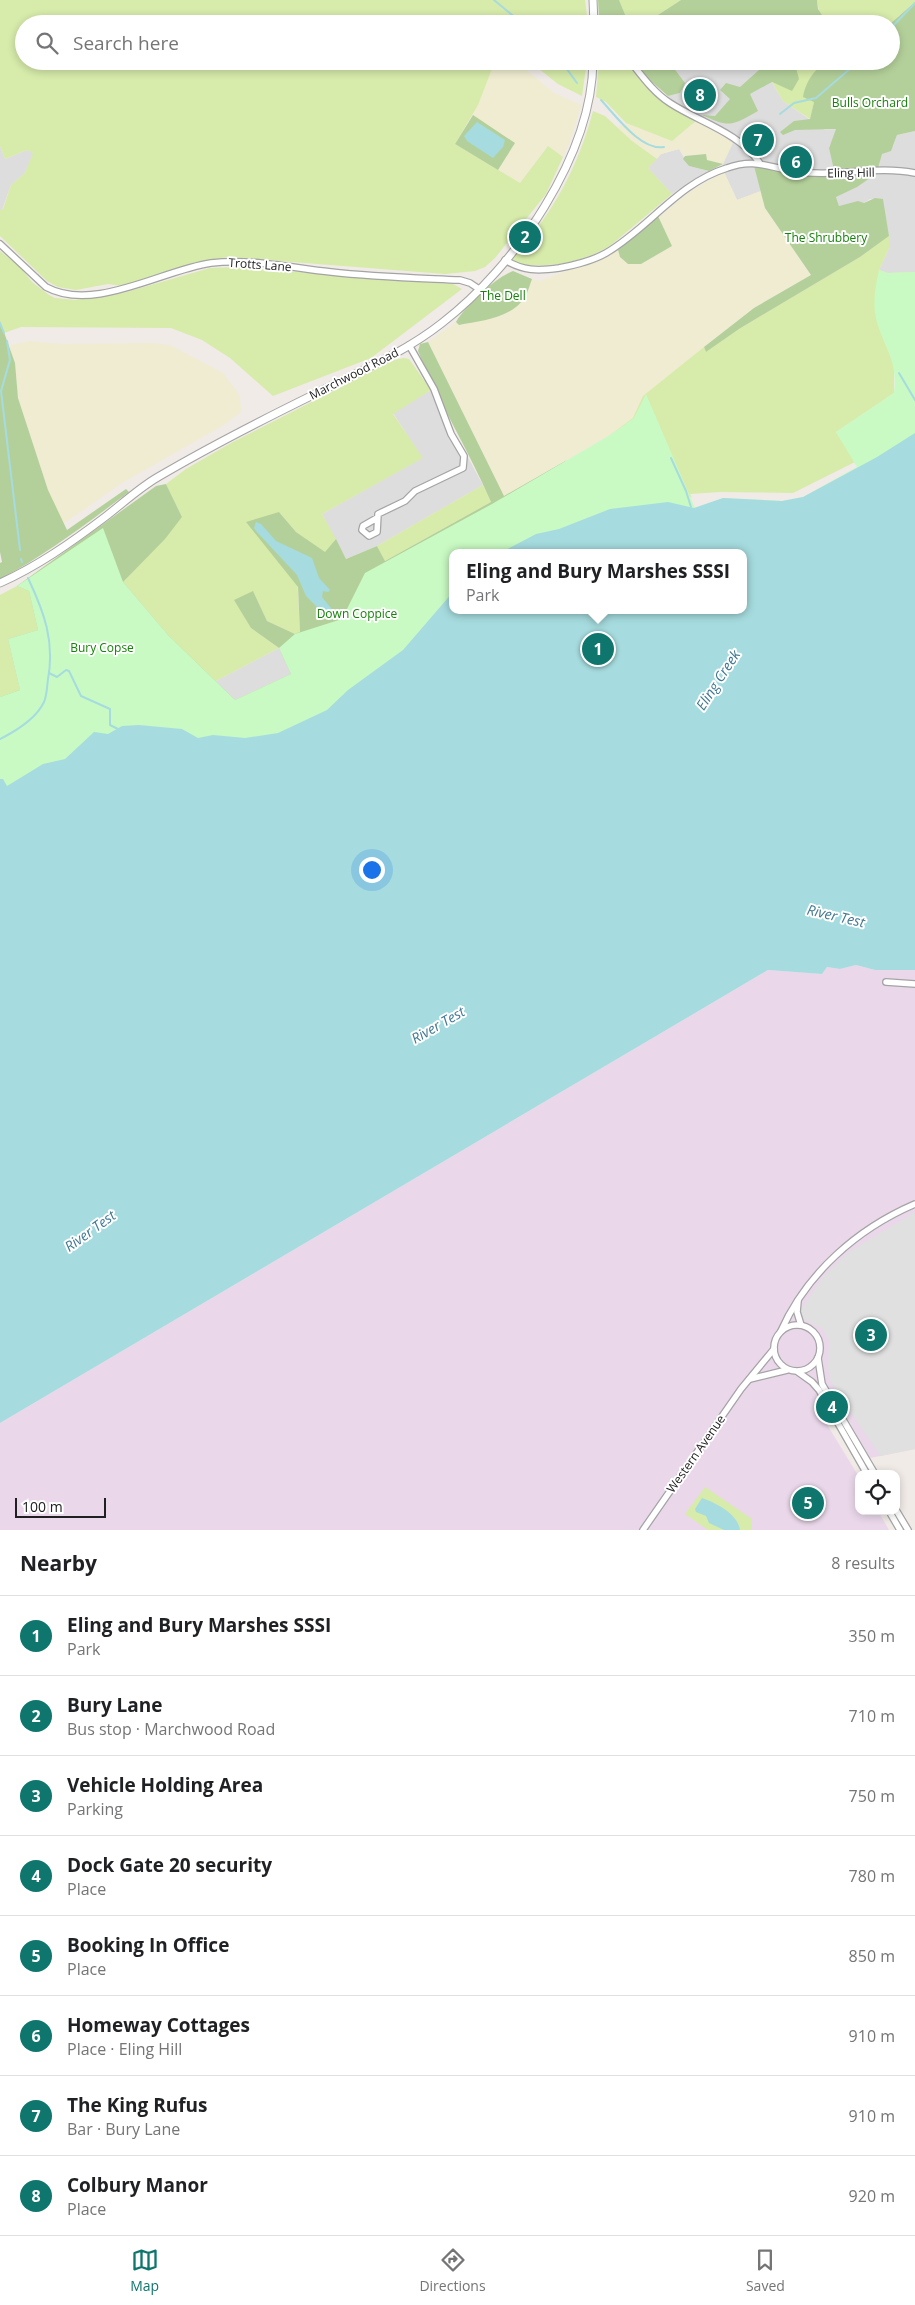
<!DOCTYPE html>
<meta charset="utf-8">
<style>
body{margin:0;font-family:"Open Sans",sans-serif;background:#f2f2f2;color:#202124}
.controls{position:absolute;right:15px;bottom:15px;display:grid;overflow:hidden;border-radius:10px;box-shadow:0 2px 8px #0003}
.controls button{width:45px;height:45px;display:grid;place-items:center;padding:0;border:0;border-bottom:1px solid #e0e0e0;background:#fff;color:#202124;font:25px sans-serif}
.scale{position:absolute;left:15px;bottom:12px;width:91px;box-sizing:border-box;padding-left:5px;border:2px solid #202020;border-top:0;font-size:14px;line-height:18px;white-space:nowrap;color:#202020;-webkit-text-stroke:4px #fff;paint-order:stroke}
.you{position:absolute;left:371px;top:869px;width:18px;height:18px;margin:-12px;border:4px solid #fff;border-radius:50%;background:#1a73e8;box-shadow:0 0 0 8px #1a73e833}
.badge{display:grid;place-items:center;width:32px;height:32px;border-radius:50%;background:#0f766e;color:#fff;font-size:16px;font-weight:700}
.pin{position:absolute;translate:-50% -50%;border:2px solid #fff;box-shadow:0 1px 5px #0006}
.popup{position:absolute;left:449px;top:549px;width:298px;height:65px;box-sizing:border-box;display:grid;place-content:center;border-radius:10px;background:#fff;filter:drop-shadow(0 1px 4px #0005);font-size:16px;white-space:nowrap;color:#757577}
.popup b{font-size:19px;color:#202124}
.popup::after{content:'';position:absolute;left:50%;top:100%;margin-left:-10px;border:10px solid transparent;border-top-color:#fff}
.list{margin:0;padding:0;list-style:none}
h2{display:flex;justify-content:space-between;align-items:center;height:65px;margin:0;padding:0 20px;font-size:21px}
h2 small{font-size:16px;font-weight:400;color:#757577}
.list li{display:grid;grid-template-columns:32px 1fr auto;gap:15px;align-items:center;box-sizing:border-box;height:80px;padding:0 20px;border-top:1px solid #e0e0e0}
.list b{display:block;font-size:19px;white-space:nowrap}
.list p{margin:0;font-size:16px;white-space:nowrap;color:#757577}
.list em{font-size:16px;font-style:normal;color:#757577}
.icon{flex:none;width:28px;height:28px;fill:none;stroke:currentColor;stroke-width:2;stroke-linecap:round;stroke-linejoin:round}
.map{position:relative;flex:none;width:915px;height:1530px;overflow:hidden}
.search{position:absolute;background:#fff;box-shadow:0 2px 8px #0003;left:15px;right:15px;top:15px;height:55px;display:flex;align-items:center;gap:12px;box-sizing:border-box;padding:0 18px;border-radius:28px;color:#757577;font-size:19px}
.sheet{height:705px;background:#fff}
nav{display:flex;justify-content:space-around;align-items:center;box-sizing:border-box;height:70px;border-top:1px solid #e0e0e0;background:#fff;font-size:14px;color:#757577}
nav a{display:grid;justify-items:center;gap:2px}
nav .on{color:#0f766e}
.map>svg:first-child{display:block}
.residential{fill:#dedddd}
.industrial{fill:#ead8ea}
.farmland{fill:#efecd1}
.grass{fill:#d7ebab}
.forest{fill:#b4d09a}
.park{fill:#c9fac3;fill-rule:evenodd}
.parking{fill:#e0e0e0}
.water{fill:#a6dcdf}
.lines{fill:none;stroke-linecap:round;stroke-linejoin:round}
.stream{stroke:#a6dcdf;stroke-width:2}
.minor-casing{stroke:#a4a4a4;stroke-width:8}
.tertiary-casing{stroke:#a4a4a4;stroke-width:9}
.minor{stroke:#fff;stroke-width:5.5}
.tertiary{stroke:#fff;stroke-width:7}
.labels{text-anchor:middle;stroke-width:4;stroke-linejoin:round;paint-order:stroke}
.park-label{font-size:12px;fill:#16820a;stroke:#fff}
.street-label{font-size:12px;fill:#202020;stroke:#fff}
.water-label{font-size:14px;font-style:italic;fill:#3f7792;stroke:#fff}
</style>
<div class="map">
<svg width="915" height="1530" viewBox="0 0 915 1530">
<rect width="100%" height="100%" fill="#f0ebe6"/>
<g class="residential">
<path d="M 680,61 L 727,61 L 734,69 L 739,61 L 769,61 L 763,67 L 783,101 L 825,130 L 837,129 L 829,147 L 832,157 L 882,154 L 893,146 L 897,135 L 915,131 L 915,272 L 888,273 L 879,270 L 889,248 L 889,236 L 878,199 L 870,199 L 864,203 L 839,206 L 836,197 L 856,175 L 800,175 L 755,166 L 761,191 L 737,200 L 724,172 L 723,164 L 727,153 L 664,101 L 668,96 L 680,93 L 677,75 L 673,67 Z"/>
<path d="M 0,146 L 5,159 L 27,150 L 34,153 L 25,173 L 11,185 L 2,210 L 0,210 Z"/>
<path d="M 679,149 L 689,166 L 709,171 L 686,184 L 672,194 L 648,168 L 661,154 Z"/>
<path d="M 431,390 L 483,485 L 377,546 L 346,559 L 322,514 L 422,458 L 393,413 Z"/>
<path d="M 279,648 L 291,674 L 235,700 L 214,682 Z"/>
</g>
<path class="industrial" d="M 856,965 L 875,970 L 915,970 L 915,1449 L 870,1458 L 838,1402 L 820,1413 L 859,1477 L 859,1511 L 878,1511 L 889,1530 L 0,1530 L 0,1423 L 768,970 L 822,974 L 827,967 L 840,969 Z"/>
<g class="farmland">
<path d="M 495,61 L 518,63 L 554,93 L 581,105 L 571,139 L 563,157 L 547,147 L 520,183 L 498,170 L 515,143 L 473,115 Z"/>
<path d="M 698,119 L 733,143 L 723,164 L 712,163 L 702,154 L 685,156 L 679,149 L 661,154 L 657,159 L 632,141 L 618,127 L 626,123 L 672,141 Z"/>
<path d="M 724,172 L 737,200 L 761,191 L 765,208 L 811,275 L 754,308 L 643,396 L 634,418 L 610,435 L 504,496 L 428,342 L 456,322 L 459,325 L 501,316 L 525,297 L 532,279 L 540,281 L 614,253 L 618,250 L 620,257 L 628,264 L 641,264 L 672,246 L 658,217 L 691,191 Z"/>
<path d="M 28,341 L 63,344 L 150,343 L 170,345 L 223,373 L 240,396 L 241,412 L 222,426 L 122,483 L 63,524 L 48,490 L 18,398 L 15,363 L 9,346 Z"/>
</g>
<g class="grass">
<path d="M 0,0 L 585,0 L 588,24 L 506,24 L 503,19 L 500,24 L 24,24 L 24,61 L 427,61 L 450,65 L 452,61 L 495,61 L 478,105 L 455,144 L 520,183 L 548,146 L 563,157 L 546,194 L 495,258 L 485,267 L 475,271 L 445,274 L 227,257 L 211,260 L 123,286 L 108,284 L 76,290 L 58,287 L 47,281 L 0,236 L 0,210 L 3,209 L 11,185 L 25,173 L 33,153 L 27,150 L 5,159 L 0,146 Z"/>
<path d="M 619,0 L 681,0 L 644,24 L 629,24 Z"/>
<path d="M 817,0 L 915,0 L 915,2 L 890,24 L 828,24 L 819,11 Z"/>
<path d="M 529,61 L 587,61 L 582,96 L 558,84 Z"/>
<path d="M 599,61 L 625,61 L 647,85 L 698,119 L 672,141 L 626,123 L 606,102 L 596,97 Z"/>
<path d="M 811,61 L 832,61 L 823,65 L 810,119 L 783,101 L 772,82 L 792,90 L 796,68 Z"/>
<path d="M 593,111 L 605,116 L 632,141 L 657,159 L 648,168 L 672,194 L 611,245 C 582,263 547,269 513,263 L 512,258 L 513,255 C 553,216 579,164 593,111 Z"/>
<path d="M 889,236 L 889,248 L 879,270 L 888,273 L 915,272 L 880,330 L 894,365 L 894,393 L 836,432 L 855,462 L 793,493 L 720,492 L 690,494 L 692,498 L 610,435 L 633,418 L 643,396 L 704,347 L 706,352 L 739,329 L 860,257 Z"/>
<path d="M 0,251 L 20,267 L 32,282 L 49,295 L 55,298 L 75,300 L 123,293 L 210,268 L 236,267 L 453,284 L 462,289 L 371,358 L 273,396 L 230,358 L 202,340 L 171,328 L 21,327 L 4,333 L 0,321 Z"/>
<path d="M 404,358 L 409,359 L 431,390 L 393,414 L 423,458 L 322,514 L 336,539 L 325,553 L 296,532 L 279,512 L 297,575 L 300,633 L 295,634 L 267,621 L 253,592 L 251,628 L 279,648 L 214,682 L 168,635 L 123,582 L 182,517 L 166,484 L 186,469 L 231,443 L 394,360 Z"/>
<path d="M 483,485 L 491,502 L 385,561 L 377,546 Z"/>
<path d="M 17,586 L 29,591 L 38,630 L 8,639 L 20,691 L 0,697 L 0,595 Z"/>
<path d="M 705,1487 L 752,1519 L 752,1530 L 708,1530 L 685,1514 Z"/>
</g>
<g class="forest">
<path d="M 598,0 L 619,0 L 629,24 L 604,24 L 599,18 Z"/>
<path d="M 681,0 L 817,0 L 818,9 L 828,24 L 644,24 Z"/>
<path d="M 915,2 L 915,131 L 897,135 L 891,151 L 882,154 L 878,168 L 834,170 L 829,148 L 836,129 L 795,130 L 783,135 L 780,132 L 794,121 L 810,119 L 814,102 L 803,97 C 806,80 818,61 837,61 L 840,68 L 848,61 L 891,61 L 890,24 Z"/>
<path d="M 634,61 L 680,61 L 673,67 L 685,83 L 680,93 L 668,96 L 651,81 Z"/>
<path d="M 769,61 L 811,61 L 796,68 L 799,79 L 792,91 L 772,82 L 750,94 L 758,111 C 731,126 730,128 702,115 L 715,116 L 730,99 L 720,90 L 726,83 L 740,87 Z"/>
<path d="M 473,115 L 515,143 L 498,170 L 455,144 Z"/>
<path d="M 706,154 L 707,160 L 723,164 L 709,171 L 689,166 L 683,159 L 685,156 Z"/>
<path d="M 754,166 L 800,175 L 873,176 L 857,187 L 836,197 L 839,206 L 858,201 L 864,203 L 875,198 L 883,199 L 889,236 L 860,257 L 739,329 L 706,352 L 704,347 L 754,308 L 811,275 L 765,208 Z"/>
<path d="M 658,216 L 672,246 L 641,264 L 628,264 L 620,257 L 618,250 Z"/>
<path d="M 513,271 L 532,279 C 530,284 528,292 525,297 C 512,318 481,321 459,325 L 456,322 C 467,304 494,279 513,271 Z"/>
<path d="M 0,321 L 15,363 L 18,398 L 48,490 L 67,530 L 126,489 L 129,492 C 87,523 46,555 0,579 L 0,563 L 2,562 L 0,552 Z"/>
<path d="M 428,342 L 504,496 L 567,460 L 453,553 L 293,722 L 0,697 L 20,690 L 8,639 L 38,630 L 29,591 L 17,586 L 156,486 L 166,484 L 182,517 L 165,539 L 123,582 L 168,635 L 235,700 L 291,674 L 279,648 L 251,628 L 234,600 L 253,591 L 267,621 L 295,634 L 300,632 L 298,587 L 246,522 L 279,512 L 296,532 L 325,552 L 336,539 L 346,559 L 377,546 L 385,561 L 491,502 C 469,451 439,403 418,351 L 420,344 Z"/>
</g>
<path class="park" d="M 879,270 L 888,273 L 915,272 L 915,899 L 0,887 L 0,697 L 20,690 L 8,639 L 38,630 L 29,591 L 17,586 L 103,528 L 123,582 L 168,635 L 235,700 L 291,674 L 279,648 L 295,634 L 342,619 L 365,573 L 492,504 L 610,435 L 634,418 L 646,394 L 695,508 L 723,498 L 782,501 L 803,497 L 857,467 L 836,432 L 894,393 C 899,358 880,343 875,313 C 873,298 876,284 879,270 ZM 453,553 L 743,553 L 743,610 L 453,610 Z"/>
<path class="parking" d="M 915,1212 L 915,1449 L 881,1456 L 838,1395 L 830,1380 L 828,1369 L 829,1341 L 823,1329 L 804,1319 L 801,1310 L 824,1276 L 849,1252 Z"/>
<g class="water">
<path d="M 477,122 L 505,140 L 503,147 L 493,158 L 467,141 L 464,136 Z"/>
<path d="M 915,433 L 915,970 L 875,970 L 856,965 L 840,969 L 827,967 L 822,974 L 768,970 L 0,1423 L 0,779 L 3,779 L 7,786 L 43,764 L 65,759 L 94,732 L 108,734 L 122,726 L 139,725 L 182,729 L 198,738 L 213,735 L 245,738 L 278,733 L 327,710 L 348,690 L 403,650 L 453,592 L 453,610 L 743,610 L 743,553 L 500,553 L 536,534 L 559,529 L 610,509 L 668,502 L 694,508 L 723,498 L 782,501 L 803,497 L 877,457 Z"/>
<path d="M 256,522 L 261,524 L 276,541 L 312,558 L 319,578 L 330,590 L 328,592 L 323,591 L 322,597 L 335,613 L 334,620 L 327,617 L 306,596 L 297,575 L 256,531 L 254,528 Z"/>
<path d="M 702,1498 C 716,1503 738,1514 740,1530 L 724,1530 L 709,1523 L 706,1516 L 696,1512 L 695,1509 Z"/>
</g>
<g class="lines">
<g class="stream">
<path d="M 494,0 L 523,24"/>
<path d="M 891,28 L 915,3"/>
<path d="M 561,61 L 577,83"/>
<path d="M 601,100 C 616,116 641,151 664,147"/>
<path d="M 780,114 L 794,103 L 816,98 L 859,61"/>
<path d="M 0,323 L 4,333"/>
<path d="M 7,341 L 10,360 L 1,391 L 20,550"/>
<path d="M 899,373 L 915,400"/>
<path d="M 671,458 L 686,491 L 691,507"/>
<path d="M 21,559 L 22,562"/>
<path d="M 49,673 L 57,677 L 66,670 L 69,671 L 81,696 L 110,709 L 110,725 L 118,729"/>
<path d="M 0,739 C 16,731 36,719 44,702 C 47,695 47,686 48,679 C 55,641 44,612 28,578"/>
</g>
<g class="minor-casing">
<g id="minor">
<path d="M 630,61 C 642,76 654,93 670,103 C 699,122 738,132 759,162"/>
<path d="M 0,244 L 46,287 C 94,313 162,270 211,263 C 251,258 292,268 331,272 C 374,277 417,278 460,280 L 470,283 L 479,289"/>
<path d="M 505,260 C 523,271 538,271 559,268 C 575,265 592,261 606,253 C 649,228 678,183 727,168 C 754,158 767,167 793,171 C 834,178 875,165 915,173"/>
<path d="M 377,518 L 363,526 L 362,530 L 369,536 L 377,532 L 378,514 L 405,501 L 415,491 L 463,468 L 464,456 L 451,434 L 434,389 L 409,345"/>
<path d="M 886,982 L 915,984"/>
<path d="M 798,1301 L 797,1312 L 801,1325"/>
<circle cx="797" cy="1348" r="23"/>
<path d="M 781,1331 C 807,1273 857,1229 915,1204"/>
<path d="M 818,1358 L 822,1384 L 875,1474"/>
<path d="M 798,1372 L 812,1382 L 819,1390 L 867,1474"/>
<path d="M 750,1379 L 787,1370"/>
<path d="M 896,1510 L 908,1530"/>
<path d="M 889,1511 L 900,1530"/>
<path d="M 643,1530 L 741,1389 L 774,1349"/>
</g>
</g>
<g class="tertiary-casing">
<g id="tertiary">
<path d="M 593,0 L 594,24"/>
<path d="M 0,583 C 38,566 72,542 105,517 C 122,504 139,488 158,477 C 209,447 262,420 315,394 C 358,372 404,353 442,323 C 515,267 592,156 593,61"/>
</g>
</g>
<use href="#minor" class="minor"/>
<use href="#tertiary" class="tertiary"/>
</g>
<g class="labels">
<g class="park-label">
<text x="870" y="107">Bulls Orchard</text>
<text x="826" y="242">The Shrubbery</text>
<text x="503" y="300">The Dell</text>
<text x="357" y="618">Down Coppice</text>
<text x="102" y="652">Bury Copse</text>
</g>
<g class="street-label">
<text transform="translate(851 173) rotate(-1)" y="4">Eling Hill</text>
<text transform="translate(260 265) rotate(4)" y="4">Trotts Lane</text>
<text transform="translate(354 374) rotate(-27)" y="4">Marchwood Road</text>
<text transform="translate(696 1454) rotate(-55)" y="4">Western Avenue</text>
</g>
<g class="water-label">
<text transform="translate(718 680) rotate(-57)" y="5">Eling Creek</text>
<text transform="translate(836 916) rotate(13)" y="5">River Test</text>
<text transform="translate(438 1025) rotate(-30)" y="5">River Test</text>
<text transform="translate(90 1231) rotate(-36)" y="5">River Test</text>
</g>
</g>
</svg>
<div class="controls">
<button><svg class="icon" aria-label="locate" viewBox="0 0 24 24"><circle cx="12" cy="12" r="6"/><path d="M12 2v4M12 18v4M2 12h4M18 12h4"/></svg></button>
</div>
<div class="scale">100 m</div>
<div class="you"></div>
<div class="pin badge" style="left:598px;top:649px">1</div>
<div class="popup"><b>Eling and Bury Marshes SSSI</b>Park</div>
<div class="pin badge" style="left:525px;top:237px">2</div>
<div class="pin badge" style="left:871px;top:1335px">3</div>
<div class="pin badge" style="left:832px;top:1407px">4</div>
<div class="pin badge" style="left:808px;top:1503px">5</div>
<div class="pin badge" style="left:796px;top:162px">6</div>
<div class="pin badge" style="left:758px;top:140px">7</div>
<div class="pin badge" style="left:700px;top:95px">8</div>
<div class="search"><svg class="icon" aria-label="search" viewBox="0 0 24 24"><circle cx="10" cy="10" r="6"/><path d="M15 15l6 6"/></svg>Search here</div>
</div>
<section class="sheet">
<h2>Nearby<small>8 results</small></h2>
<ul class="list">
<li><span class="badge">1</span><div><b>Eling and Bury Marshes SSSI</b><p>Park</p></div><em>350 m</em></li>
<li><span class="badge">2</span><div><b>Bury Lane</b><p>Bus stop · Marchwood Road</p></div><em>710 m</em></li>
<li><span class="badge">3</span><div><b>Vehicle Holding Area</b><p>Parking</p></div><em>750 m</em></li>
<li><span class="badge">4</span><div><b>Dock Gate 20 security</b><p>Place</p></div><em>780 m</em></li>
<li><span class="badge">5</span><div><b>Booking In Office</b><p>Place</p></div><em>850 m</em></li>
<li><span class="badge">6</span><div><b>Homeway Cottages</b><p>Place · Eling Hill</p></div><em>910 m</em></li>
<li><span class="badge">7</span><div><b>The King Rufus</b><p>Bar · Bury Lane</p></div><em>910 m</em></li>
<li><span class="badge">8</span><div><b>Colbury Manor</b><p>Place</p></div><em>920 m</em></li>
</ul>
</section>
<nav>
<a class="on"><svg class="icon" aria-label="map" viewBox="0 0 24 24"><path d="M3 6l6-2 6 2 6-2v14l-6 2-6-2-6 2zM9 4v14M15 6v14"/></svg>Map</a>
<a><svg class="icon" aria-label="directions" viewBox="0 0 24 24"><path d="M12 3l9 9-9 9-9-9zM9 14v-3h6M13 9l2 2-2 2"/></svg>Directions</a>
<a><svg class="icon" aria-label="saved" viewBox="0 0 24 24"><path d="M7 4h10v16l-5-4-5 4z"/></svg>Saved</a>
</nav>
